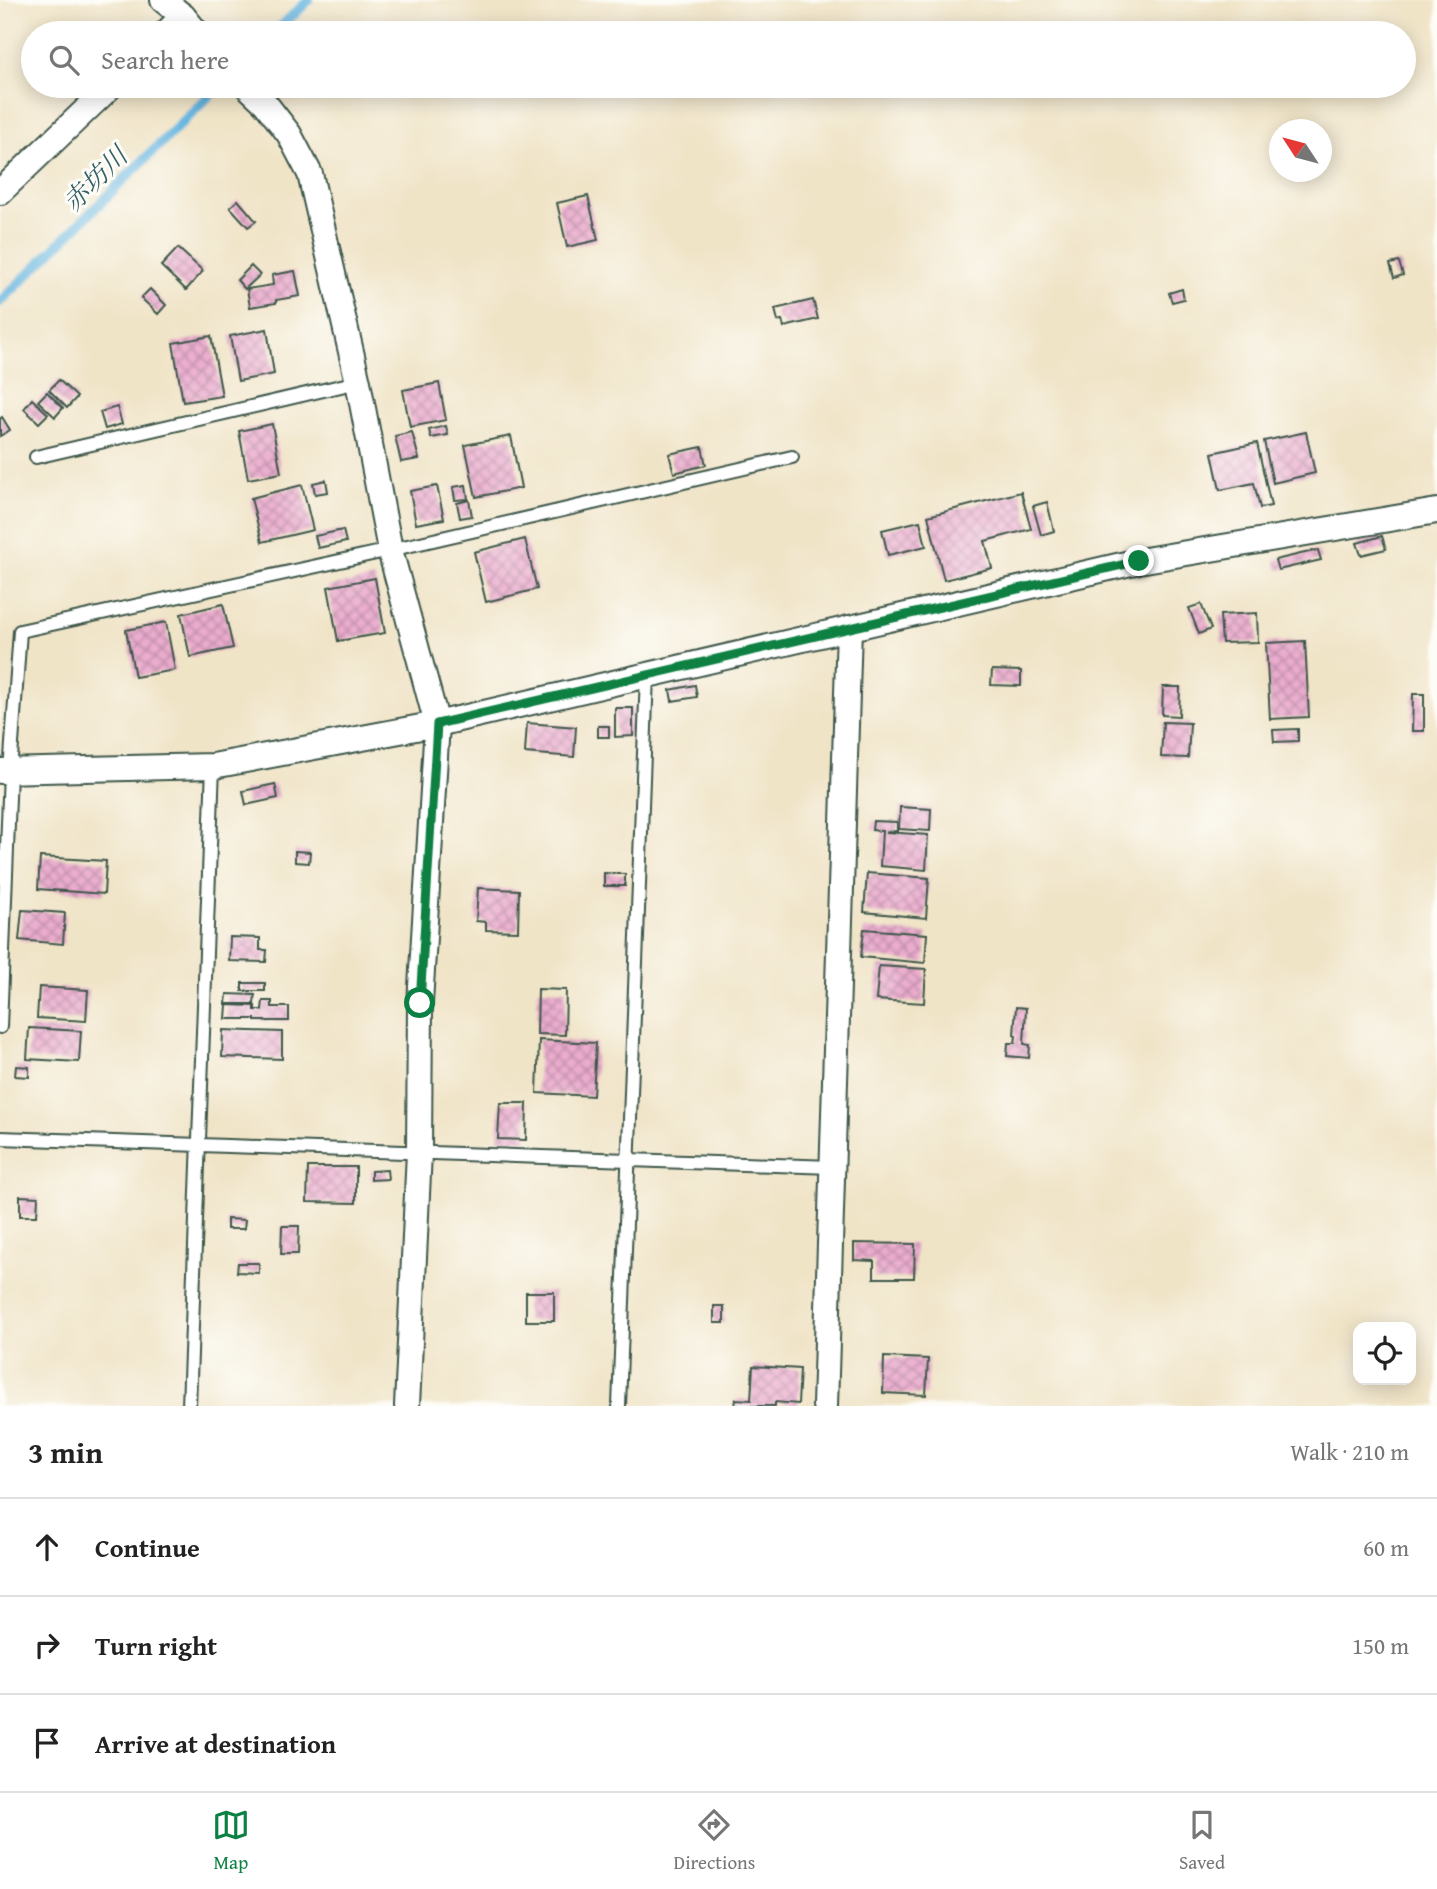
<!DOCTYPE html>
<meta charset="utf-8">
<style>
body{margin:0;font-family:"Gentium Book Plus","Noto Serif JP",serif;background:#f6f6f6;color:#222}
.controls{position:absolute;right:21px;bottom:21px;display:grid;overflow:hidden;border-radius:14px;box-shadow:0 4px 18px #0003}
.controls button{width:63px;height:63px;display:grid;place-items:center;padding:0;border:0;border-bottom:2px solid #e0e0e0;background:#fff;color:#222;font:35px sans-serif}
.compass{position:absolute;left:1269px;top:119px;width:63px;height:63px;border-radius:50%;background:#fff;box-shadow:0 4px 18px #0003;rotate:306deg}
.stop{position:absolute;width:21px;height:21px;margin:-16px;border:5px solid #0b8043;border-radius:50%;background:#fff}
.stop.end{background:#0b8043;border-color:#fff;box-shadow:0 2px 7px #0008}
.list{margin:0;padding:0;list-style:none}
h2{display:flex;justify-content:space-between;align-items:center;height:91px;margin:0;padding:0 28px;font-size:30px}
h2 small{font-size:23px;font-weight:400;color:#767676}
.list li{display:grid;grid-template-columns:46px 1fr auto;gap:21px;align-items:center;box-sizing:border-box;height:98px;padding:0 28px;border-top:2px solid #e0e0e0}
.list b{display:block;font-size:26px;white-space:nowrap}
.list em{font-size:23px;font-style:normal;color:#767676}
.icon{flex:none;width:38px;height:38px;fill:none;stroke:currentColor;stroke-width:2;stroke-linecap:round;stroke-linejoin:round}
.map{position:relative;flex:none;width:1437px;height:1406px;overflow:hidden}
.search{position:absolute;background:#fff;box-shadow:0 4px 18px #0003;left:21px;right:21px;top:21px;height:77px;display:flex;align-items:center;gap:18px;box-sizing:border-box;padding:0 24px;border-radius:38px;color:#767676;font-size:26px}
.sheet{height:385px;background:#fff}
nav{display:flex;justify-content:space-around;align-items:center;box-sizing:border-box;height:98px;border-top:2px solid #e0e0e0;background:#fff;font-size:19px;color:#767676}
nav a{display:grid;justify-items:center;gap:4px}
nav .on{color:#0b8043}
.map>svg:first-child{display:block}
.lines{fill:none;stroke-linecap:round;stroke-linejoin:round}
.stream{stroke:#63b5df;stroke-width:10}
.building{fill:url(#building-cross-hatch)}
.lane-casing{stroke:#3e564a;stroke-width:16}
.street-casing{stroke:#3e564a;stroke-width:28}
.lane{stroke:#fff;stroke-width:12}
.street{stroke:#fff;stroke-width:24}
.route{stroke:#0b8043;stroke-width:9}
.labels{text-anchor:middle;stroke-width:6;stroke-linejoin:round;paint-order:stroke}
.water-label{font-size:26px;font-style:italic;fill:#336167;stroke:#fdfcf7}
</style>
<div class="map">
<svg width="1437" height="1406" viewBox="0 0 1437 1406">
<defs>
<pattern id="building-cross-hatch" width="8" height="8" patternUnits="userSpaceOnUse" patternTransform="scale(1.75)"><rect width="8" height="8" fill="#ebacce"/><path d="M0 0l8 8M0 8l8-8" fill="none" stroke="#be8da8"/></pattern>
</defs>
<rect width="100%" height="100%" fill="#fdfcf7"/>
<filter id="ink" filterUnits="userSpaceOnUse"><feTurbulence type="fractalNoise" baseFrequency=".0143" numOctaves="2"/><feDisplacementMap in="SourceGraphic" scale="14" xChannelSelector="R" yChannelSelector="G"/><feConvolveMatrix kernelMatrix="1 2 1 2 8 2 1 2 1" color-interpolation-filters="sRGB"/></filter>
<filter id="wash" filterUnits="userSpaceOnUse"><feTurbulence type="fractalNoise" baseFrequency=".00686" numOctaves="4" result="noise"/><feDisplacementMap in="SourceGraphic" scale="28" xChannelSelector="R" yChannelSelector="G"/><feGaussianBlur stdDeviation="1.57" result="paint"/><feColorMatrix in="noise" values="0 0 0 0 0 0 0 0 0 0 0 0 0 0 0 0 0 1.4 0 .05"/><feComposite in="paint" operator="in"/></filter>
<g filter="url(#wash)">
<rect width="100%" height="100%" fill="#f0e4c7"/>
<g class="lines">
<g class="stream">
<path d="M 274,33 L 309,0"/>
<path d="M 0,302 L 219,86"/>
</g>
</g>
<g id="blocks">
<g class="building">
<path d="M 588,196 L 598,240 L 567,247 L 557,203 Z"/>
<path d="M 238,200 L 256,221 L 248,227 L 230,207 Z"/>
<path d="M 178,248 L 203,271 L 186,290 L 161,266 Z"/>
<path d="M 1399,262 L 1403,275 L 1394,278 L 1390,264 Z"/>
<path d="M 251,266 L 260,275 L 245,289 L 237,280 Z"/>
<path d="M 295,271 L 300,296 L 276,300 L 276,303 L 250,307 L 247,289 L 273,285 L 272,275 Z"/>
<path d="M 150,289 L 166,305 L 158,314 L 141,298 Z"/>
<path d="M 1182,289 L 1184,299 L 1172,302 L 1169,293 Z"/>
<path d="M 813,300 L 818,319 L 784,327 L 782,320 L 778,321 L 775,309 Z"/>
<path d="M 267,329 L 274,374 L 238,381 L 230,336 Z"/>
<path d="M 211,336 L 222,396 L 183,402 L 173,343 Z"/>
<path d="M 59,380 L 77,397 L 67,408 L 49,390 Z"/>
<path d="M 439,383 L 446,420 L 410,427 L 403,390 Z"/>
<path d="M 47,392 L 63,408 L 55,417 L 38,401 Z"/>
<path d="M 32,399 L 48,414 L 39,423 L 24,409 Z"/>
<path d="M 117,407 L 122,424 L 105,429 L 100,412 Z"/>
<path d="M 2,417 L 10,430 L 0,436 L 0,419 Z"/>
<path d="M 272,424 L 281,473 L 248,479 L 239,431 Z"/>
<path d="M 446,426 L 448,435 L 431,438 L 429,430 Z"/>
<path d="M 412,432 L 419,459 L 401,462 L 395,436 Z"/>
<path d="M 1306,432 L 1315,473 L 1273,483 L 1264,441 Z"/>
<path d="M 511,436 L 521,488 L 476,497 L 465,445 Z"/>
<path d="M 1257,443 L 1271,506 L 1260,508 L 1254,483 L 1220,490 L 1212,453 Z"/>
<path d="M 702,447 L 706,465 L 674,473 L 669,454 Z"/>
<path d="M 326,480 L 328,492 L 315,494 L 313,483 Z"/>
<path d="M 302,485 L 313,530 L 262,542 L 251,498 Z"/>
<path d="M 466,485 L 468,499 L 455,500 L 453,487 Z"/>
<path d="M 437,486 L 444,519 L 416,524 L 410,491 Z"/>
<path d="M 1021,492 L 1031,529 L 985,541 L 992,568 L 944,580 L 928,516 Z"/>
<path d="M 469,500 L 472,516 L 460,518 L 457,503 Z"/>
<path d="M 1047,502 L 1054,531 L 1041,535 L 1033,506 Z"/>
<path d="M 920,521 L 926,546 L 888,555 L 882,530 Z"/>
<path d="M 343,530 L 346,542 L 318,548 L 315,536 Z"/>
<path d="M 1382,536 L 1386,549 L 1361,555 L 1357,543 Z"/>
<path d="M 525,539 L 537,589 L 486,602 L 474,552 Z"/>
<path d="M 1318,550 L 1321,560 L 1278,570 L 1275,560 Z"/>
<path d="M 375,578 L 385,633 L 338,641 L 328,587 Z"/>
<path d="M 223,604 L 233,648 L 190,657 L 181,614 Z"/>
<path d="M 1201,604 L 1211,629 L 1199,634 L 1189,608 Z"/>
<path d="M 1257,613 L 1258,642 L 1222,643 L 1220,615 Z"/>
<path d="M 166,622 L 175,670 L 135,677 L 126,630 Z"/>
<path d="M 1305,641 L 1309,717 L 1270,719 L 1266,643 Z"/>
<path d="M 992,670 L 1021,671 L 1021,686 L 991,685 Z"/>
<path d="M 695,685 L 697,697 L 672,701 L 670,690 Z"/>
<path d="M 1163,687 L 1180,687 L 1179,716 L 1162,715 Z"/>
<path d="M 1413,694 L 1424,694 L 1424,731 L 1412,731 Z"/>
<path d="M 615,708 L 633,708 L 633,736 L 615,737 Z"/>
<path d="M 1163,722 L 1190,723 L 1188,758 L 1161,757 Z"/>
<path d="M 527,723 L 576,727 L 574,757 L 525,753 Z"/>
<rect x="598" y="726" width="11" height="11"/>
<path d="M 1298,729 L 1298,741 L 1274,742 L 1273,730 Z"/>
<path d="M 275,784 L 278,798 L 246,805 L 243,791 Z"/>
<path d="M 900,807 L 931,809 L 930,831 L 899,829 Z"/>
<path d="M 873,821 L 897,822 L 897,831 L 886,832 L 928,835 L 926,870 L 880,866 L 882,831 L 872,830 Z"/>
<path d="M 295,851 L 310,852 L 309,863 L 295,862 Z"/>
<path d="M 40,857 L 106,861 L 104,894 L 38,889 Z"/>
<path d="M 604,873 L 625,874 L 625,886 L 604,886 Z"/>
<path d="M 867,873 L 929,878 L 926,918 L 864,912 Z"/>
<path d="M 478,888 L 519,890 L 518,931 L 486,930 L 486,922 L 476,921 Z"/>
<path d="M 22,910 L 65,913 L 63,944 L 19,940 Z"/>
<path d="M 864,929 L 927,934 L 925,963 L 861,957 Z"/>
<path d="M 230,937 L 260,938 L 260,950 L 267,950 L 266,962 L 229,961 Z"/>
<path d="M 879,966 L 926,969 L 924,1003 L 876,1000 Z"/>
<rect x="242" y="983" width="23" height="8"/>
<path d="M 39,987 L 88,990 L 86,1021 L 37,1018 Z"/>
<path d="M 538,989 L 566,990 L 565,1035 L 537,1034 Z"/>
<path d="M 227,994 L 255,995 L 254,1004 L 226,1004 Z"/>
<path d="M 263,1001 L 272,1001 L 272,1007 L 289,1007 L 289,1021 L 255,1021 L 255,1019 L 226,1019 L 227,1005 L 255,1006 L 255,1010 L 262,1010 Z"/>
<path d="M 1016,1007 L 1026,1008 L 1024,1044 L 1030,1045 L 1029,1058 L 1007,1056 L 1008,1043 L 1015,1043 L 1016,1036 L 1014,1035 Z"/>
<path d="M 29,1028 L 81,1031 L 79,1062 L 27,1059 Z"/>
<path d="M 223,1030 L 282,1032 L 282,1059 L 222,1057 Z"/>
<path d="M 539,1040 L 596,1043 L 593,1096 L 537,1093 Z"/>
<path d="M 16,1066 L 29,1067 L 29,1077 L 15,1076 Z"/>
<path d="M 500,1103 L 527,1103 L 526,1140 L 498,1139 Z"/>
<path d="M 308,1167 L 356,1167 L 356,1203 L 307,1202 Z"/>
<path d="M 387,1170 L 388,1179 L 371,1180 L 371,1171 Z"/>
<path d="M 20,1196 L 38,1197 L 37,1216 L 20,1216 Z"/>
<path d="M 227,1219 L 245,1220 L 244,1229 L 227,1229 Z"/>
<path d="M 282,1226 L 299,1226 L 298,1254 L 281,1254 Z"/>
<path d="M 854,1243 L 915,1244 L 914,1278 L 874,1278 L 874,1261 L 854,1260 Z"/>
<path d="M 238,1263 L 259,1263 L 259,1273 L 237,1272 Z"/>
<rect x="526" y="1292" width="28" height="29"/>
<rect x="714" y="1306" width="10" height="17"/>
<path d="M 884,1357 L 928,1359 L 926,1395 L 883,1393 Z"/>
<path d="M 753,1366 L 800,1369 L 798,1404 L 775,1402 L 775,1406 L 735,1406 L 736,1399 L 751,1400 Z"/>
</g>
</g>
</g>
<g filter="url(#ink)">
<use href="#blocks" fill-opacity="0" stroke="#3e564a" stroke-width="2"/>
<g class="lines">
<g class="lane-casing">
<g id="lane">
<path d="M 36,457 L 358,382"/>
<path d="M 0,1027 L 10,772 L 20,631 L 390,550 L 792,457"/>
<path d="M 0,1138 L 832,1167"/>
<path d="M 189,1406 L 213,766"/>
<path d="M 619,1406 L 647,675"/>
</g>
</g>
<g class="street-casing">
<g id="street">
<path d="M 163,0 L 183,16 L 197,33"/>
<path d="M 166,33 L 183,16"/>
<path d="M 247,86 L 265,103 L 289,134 L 310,174 L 358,382 L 390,550 L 437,724 L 420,1003 L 419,1152 L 407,1406"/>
<path d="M 0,192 L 111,86"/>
<path d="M 0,771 L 213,766 L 437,724 L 1139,561 L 1437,511"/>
<path d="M 825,1406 L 849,628"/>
</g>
</g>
<use href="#lane" class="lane"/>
<use href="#street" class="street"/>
</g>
</g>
<g class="lines" filter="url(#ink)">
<path class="route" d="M 420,1003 L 437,724 L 1139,561"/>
</g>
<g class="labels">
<g class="water-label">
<text transform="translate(95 179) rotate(-45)" y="9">赤坊川</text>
</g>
</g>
</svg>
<div class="controls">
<button><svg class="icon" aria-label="locate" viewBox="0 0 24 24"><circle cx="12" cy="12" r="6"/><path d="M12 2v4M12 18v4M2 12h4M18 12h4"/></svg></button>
</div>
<svg class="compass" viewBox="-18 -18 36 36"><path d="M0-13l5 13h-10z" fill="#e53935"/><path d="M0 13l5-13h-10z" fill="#767676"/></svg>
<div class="stop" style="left:420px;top:1003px"></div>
<div class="stop end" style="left:1139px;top:561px"></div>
<div class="search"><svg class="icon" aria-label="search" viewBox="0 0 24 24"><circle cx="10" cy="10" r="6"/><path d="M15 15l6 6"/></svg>Search here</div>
</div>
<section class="sheet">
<h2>3 min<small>Walk · 210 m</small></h2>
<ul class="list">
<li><svg class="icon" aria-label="ahead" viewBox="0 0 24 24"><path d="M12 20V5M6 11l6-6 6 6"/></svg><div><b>Continue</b></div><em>60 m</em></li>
<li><svg class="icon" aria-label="right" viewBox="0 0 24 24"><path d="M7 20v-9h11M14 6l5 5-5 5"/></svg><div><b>Turn right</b></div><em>150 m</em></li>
<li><svg class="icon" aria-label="arrive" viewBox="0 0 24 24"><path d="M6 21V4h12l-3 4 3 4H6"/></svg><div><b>Arrive at destination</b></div></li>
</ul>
</section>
<nav>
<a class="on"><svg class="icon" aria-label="map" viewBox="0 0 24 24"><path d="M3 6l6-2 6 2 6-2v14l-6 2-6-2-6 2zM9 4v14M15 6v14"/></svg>Map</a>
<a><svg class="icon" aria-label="directions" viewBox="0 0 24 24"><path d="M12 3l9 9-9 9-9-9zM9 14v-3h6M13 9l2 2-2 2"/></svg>Directions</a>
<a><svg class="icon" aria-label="saved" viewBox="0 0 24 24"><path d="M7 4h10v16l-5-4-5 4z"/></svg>Saved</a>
</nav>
